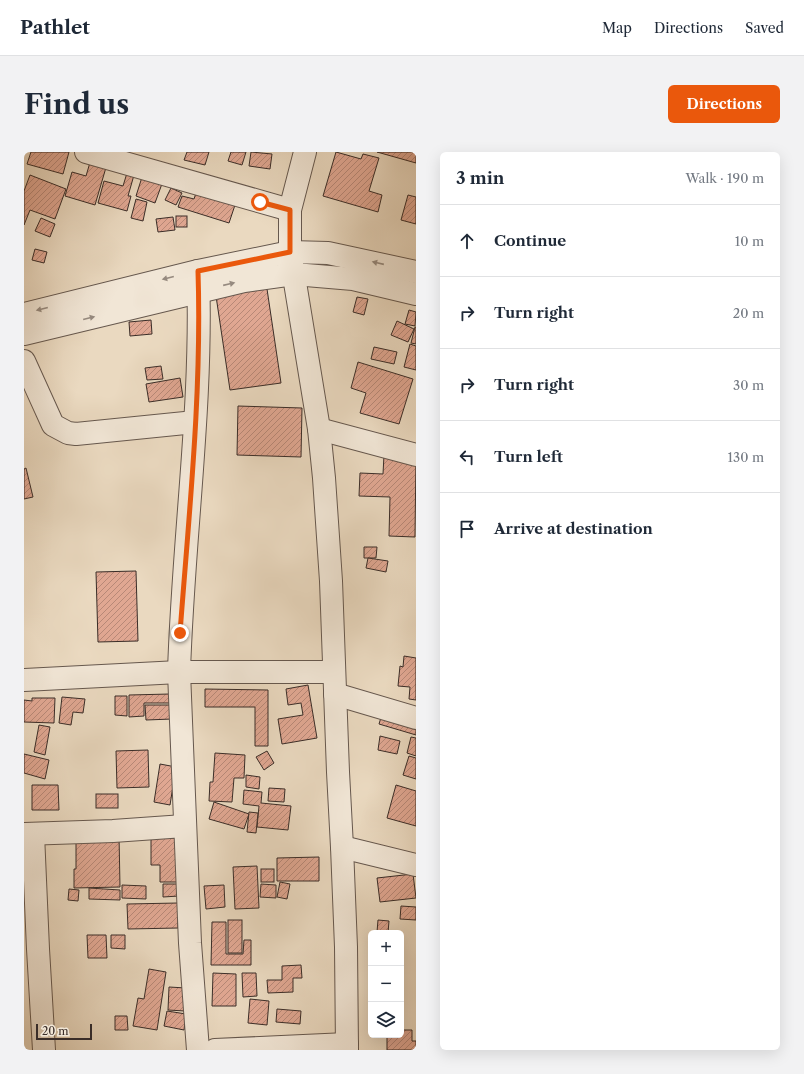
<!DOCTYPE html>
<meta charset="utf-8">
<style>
body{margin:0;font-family:"Libre Caslon Text",serif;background:#f2f2f3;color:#1f2937}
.controls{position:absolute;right:12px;bottom:12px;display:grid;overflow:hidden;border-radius:6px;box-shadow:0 4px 16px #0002}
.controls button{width:36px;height:36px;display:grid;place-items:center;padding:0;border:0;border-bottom:1px solid #e0e1e3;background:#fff;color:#1f2937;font:20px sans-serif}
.scale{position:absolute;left:12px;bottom:10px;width:56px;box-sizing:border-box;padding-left:4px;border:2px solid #3a2d28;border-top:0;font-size:11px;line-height:14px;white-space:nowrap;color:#3a2d28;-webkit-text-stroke:3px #f1e6d6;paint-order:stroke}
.stop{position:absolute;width:12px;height:12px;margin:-9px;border:3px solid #ea580c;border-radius:50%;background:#fff}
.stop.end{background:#ea580c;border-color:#fff;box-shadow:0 1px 4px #0008}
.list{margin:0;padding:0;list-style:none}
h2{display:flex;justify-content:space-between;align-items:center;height:52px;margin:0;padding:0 16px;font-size:17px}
h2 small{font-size:13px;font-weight:400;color:#747a83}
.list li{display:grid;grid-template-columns:26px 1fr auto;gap:12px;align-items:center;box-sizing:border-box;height:72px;padding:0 16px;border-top:1px solid #e0e1e3}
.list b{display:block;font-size:15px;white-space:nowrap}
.list em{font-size:13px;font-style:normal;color:#747a83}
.icon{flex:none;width:22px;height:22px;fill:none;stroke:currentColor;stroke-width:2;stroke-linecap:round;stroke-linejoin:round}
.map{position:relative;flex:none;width:392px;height:898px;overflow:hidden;border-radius:6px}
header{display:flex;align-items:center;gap:24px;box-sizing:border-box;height:56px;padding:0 20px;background:#fff;border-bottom:1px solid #e0e1e3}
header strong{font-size:19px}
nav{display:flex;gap:22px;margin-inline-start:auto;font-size:14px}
.intro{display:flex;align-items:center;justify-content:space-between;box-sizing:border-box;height:96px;padding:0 24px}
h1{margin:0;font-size:28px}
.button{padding:10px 18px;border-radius:6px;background:#ea580c;color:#fff;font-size:14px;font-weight:700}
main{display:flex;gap:24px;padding:0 24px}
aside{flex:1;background:#fff;border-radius:6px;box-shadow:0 4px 16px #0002}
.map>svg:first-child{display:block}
.building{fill:url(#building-hatch);stroke:#3a2d28}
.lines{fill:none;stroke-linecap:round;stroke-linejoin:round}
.minor-casing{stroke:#66584e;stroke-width:24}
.minor{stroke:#f1e6d6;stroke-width:22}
.oneway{fill:#968a7f}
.route{stroke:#ea580c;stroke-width:5}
</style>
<header>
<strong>Pathlet</strong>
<nav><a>Map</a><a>Directions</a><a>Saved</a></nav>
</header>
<div class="intro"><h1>Find us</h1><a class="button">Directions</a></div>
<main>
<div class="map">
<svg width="392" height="898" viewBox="0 0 392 898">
<defs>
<pattern id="building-hatch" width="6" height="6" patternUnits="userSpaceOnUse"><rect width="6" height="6" fill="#e0a792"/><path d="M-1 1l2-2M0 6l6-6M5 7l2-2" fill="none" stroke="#b78877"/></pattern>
</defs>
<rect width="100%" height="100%" fill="#ead9c0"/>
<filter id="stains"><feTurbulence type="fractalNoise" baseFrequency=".005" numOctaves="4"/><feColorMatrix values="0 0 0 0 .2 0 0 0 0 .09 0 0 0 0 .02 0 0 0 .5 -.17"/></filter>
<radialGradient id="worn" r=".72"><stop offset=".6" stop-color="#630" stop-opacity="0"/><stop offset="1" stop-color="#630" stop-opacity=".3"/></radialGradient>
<g class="building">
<path d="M 7,0 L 45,0 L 39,22 L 3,12 Z"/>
<path d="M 163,0 L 185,0 L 181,13 L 160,8 Z"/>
<path d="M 207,0 L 222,0 L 218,13 L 204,9 Z"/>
<path d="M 227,0 L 248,2 L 246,17 L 225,14 Z"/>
<path d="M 312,0 L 337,7 L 339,2 L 355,6 L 345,39 L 358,43 L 354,60 L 299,44 Z"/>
<path d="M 353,0 L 392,0 L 392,11 Z"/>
<path d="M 67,7 L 83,12 L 71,53 L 41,44 L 48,20 L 62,24 Z"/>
<path d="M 103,21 L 110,23 L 104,44 L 107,44 L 103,59 L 74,51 L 80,29 L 99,34 Z"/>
<path d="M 119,22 L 139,29 L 131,51 L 112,44 Z"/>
<path d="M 6,23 L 42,37 L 31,67 L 6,58 L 0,73 L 0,39 Z"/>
<path d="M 147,36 L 158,41 L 152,53 L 141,48 Z"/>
<path d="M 173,38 L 212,50 L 205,71 L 154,55 L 158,44 L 170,47 Z"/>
<path d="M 384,43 L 392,45 L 392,72 L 377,68 Z"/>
<path d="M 112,47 L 123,50 L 119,69 L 107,66 Z"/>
<rect x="152" y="64" width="11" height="11"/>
<path d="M 149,65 L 151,78 L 134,80 L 132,67 Z"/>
<path d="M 17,66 L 31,72 L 26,85 L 11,79 Z"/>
<path d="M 11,97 L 23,100 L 20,111 L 8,108 Z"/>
<path d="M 243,137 L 257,231 L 206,238 L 192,144 Z"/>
<path d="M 333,145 L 344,147 L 340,163 L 329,160 Z"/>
<path d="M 385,158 L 392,160 L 391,174 L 381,172 Z"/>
<path d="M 127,168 L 128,182 L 106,184 L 105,170 Z"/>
<path d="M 373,169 L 390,177 L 384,190 L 367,183 Z"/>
<path d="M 391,175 L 392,175 L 392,192 L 387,191 Z"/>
<path d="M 386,192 L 392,194 L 392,218 L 380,215 Z"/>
<path d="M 350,195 L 373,200 L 370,212 L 347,207 Z"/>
<path d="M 334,210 L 389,227 L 375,272 L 336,261 L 342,241 L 327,236 Z"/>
<path d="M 137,214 L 139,227 L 123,228 L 121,216 Z"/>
<path d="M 156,226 L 159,245 L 125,250 L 122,232 Z"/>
<path d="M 214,254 L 278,256 L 277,305 L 213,303 Z"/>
<path d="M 360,303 L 392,304 L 391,385 L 365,384 L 366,345 L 335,344 L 336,321 L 359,322 Z"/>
<path d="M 2,316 L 9,345 L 0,347 L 0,317 Z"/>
<path d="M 340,395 L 353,395 L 352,406 L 340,406 Z"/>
<path d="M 344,406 L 364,409 L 362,420 L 342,416 Z"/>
<path d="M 112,419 L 114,489 L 74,490 L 72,420 Z"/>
<path d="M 380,504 L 392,506 L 392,548 L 385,547 L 386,535 L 374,534 L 376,514 L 379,515 Z"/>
<path d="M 284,533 L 293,586 L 258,592 L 254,567 L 279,563 L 277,551 L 264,553 L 262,537 Z"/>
<path d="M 181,537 L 244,538 L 244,594 L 231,594 L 231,555 L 181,555 Z"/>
<path d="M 146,542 L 146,551 L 120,551 L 120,564 L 105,565 L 105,543 Z"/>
<path d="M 91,544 L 103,544 L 103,564 L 91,563 Z"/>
<path d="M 38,545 L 61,547 L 59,561 L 49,560 L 47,573 L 35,571 Z"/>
<path d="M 8,546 L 31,546 L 30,571 L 0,570 L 0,548 L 8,549 Z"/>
<path d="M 121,553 L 148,553 L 148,567 L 122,568 Z"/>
<path d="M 359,559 L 392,568 L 392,583 L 355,572 Z"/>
<path d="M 15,573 L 26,575 L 21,603 L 10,600 Z"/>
<path d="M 356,584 L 376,589 L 373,602 L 354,598 Z"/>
<path d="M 387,585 L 392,586 L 392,604 L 383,601 Z"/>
<path d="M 124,598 L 125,635 L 93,636 L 92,599 Z"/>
<path d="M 243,599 L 250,611 L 240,618 L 232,605 Z"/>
<path d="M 191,601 L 221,603 L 220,626 L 210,626 L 208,650 L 185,649 L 186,630 L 189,630 Z"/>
<path d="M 0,602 L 25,608 L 21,627 L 0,621 Z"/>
<path d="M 385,604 L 392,606 L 392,627 L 379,623 Z"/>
<path d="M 136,612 L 152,615 L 146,653 L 130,650 Z"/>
<path d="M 222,623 L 236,625 L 235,637 L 222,635 Z"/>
<path d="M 8,633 L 34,633 L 35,658 L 8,658 Z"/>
<path d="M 372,633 L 392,639 L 392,674 L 363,666 Z"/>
<path d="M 245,636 L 261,637 L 260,650 L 244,649 Z"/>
<path d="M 220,638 L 238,640 L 237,651 L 267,654 L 264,678 L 233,675 L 235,654 L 219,652 Z"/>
<rect x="72" y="642" width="22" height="14"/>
<path d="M 190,650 L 225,662 L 220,677 L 185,667 Z"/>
<path d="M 225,660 L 234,661 L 232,681 L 223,680 Z"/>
<path d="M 52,683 L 95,683 L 96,735 L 50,736 L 50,717 L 52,717 Z"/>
<path d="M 127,686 L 153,686 L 153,730 L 136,730 L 136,713 L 127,713 Z"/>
<path d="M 295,705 L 295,729 L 253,729 L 253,706 Z"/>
<path d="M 233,714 L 235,756 L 211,757 L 209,715 Z"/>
<rect x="237" y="717" width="13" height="13"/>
<path d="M 389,722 L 392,746 L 356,750 L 353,726 Z"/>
<path d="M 256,730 L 266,732 L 263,747 L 253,745 Z"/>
<path d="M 139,732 L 155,732 L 155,744 L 139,745 Z"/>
<path d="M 237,732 L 252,733 L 252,746 L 236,745 Z"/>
<path d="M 98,733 L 122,734 L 122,747 L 98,746 Z"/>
<path d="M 200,733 L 201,755 L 182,757 L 180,734 Z"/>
<path d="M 65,736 L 96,738 L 96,748 L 65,747 Z"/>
<path d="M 45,737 L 55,738 L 54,749 L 44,748 Z"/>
<path d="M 154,751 L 154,776 L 104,777 L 103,752 Z"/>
<path d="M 377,754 L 392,755 L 392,768 L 376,767 Z"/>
<rect x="204" y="768" width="14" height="33"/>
<path d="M 354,768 L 365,769 L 364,781 L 353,780 Z"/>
<path d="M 188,770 L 202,770 L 202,802 L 219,802 L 220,788 L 227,788 L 227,813 L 187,813 Z"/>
<path d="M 63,783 L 82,783 L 83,806 L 64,806 Z"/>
<path d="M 87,783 L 101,783 L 101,797 L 87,796 Z"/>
<path d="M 277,813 L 278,826 L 269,826 L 269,840 L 244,841 L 243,828 L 258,828 L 258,814 Z"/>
<path d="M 125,817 L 142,820 L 133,878 L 109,874 L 114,846 L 120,847 Z"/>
<path d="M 189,821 L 212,822 L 212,854 L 188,854 Z"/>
<path d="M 218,821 L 232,821 L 233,844 L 219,845 Z"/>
<path d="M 145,835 L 162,836 L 161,859 L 144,858 Z"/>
<path d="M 226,847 L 245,849 L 243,873 L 224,871 Z"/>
<path d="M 253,857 L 277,859 L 276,872 L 252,870 Z"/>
<path d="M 143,859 L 162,862 L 160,878 L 140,874 Z"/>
<path d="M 91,864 L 103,864 L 104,878 L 91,878 Z"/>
<path d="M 377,878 L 388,878 L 388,889 L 392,889 L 392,898 L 363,898 L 363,883 L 377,883 Z"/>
</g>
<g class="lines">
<g class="minor-casing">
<g id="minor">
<path d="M 62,0 L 266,58"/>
<path d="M 281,0 L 266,58 L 266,100 L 295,277 L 300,326 L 307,429 L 314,620 L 318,695 L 322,795 L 323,898"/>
<path d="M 0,162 L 174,119 L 266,100 L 304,101 L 392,120"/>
<path d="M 0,182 L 220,129 L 270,122 L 329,127 L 392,142"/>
<path d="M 0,209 L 29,273 L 44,281 L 52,282 L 171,270"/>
<path d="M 295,277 L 392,303"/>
<path d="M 0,528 L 155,520 L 310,520"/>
<path d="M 311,542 L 392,566"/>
<path d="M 0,682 L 89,679 L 160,674"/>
<path d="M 9,682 L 14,797 L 20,898"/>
<path d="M 318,695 L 392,713"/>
<path d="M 174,898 L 166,791 L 155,520 C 159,386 179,253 174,119"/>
<path d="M 191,898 L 323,892"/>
</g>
</g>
<use href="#minor" class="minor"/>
</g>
<defs><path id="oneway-solid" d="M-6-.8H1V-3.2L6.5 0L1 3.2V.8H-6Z"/></defs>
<g class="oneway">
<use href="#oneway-solid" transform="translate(354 111) rotate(-167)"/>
<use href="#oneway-solid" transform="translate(144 126) rotate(166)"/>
<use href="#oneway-solid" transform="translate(205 132) rotate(-13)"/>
<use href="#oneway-solid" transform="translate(18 157) rotate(166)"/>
<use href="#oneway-solid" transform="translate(65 166) rotate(-14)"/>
</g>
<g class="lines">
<path class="route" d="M 156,481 C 165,361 178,239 174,119 L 266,100 L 266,58 L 236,50"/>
</g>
<rect width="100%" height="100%" filter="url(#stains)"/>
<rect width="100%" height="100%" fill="url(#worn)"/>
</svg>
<div class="controls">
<button>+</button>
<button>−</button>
<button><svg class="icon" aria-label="layers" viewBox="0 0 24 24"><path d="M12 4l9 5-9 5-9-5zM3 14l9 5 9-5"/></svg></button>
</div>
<div class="scale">20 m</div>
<div class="stop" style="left:236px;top:50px"></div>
<div class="stop end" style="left:156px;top:481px"></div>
</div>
<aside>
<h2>3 min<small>Walk · 190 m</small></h2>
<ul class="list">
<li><svg class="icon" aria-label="ahead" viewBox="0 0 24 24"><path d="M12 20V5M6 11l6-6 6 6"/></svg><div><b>Continue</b></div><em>10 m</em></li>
<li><svg class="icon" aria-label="right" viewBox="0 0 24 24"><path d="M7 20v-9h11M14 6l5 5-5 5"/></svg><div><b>Turn right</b></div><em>20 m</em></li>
<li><svg class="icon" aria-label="right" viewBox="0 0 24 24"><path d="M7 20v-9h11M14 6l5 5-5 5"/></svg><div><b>Turn right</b></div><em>30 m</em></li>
<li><svg class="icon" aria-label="left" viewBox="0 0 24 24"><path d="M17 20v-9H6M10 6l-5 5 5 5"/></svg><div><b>Turn left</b></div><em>130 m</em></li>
<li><svg class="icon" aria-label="arrive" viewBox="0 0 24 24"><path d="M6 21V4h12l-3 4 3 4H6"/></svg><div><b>Arrive at destination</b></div></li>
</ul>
</aside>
</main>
